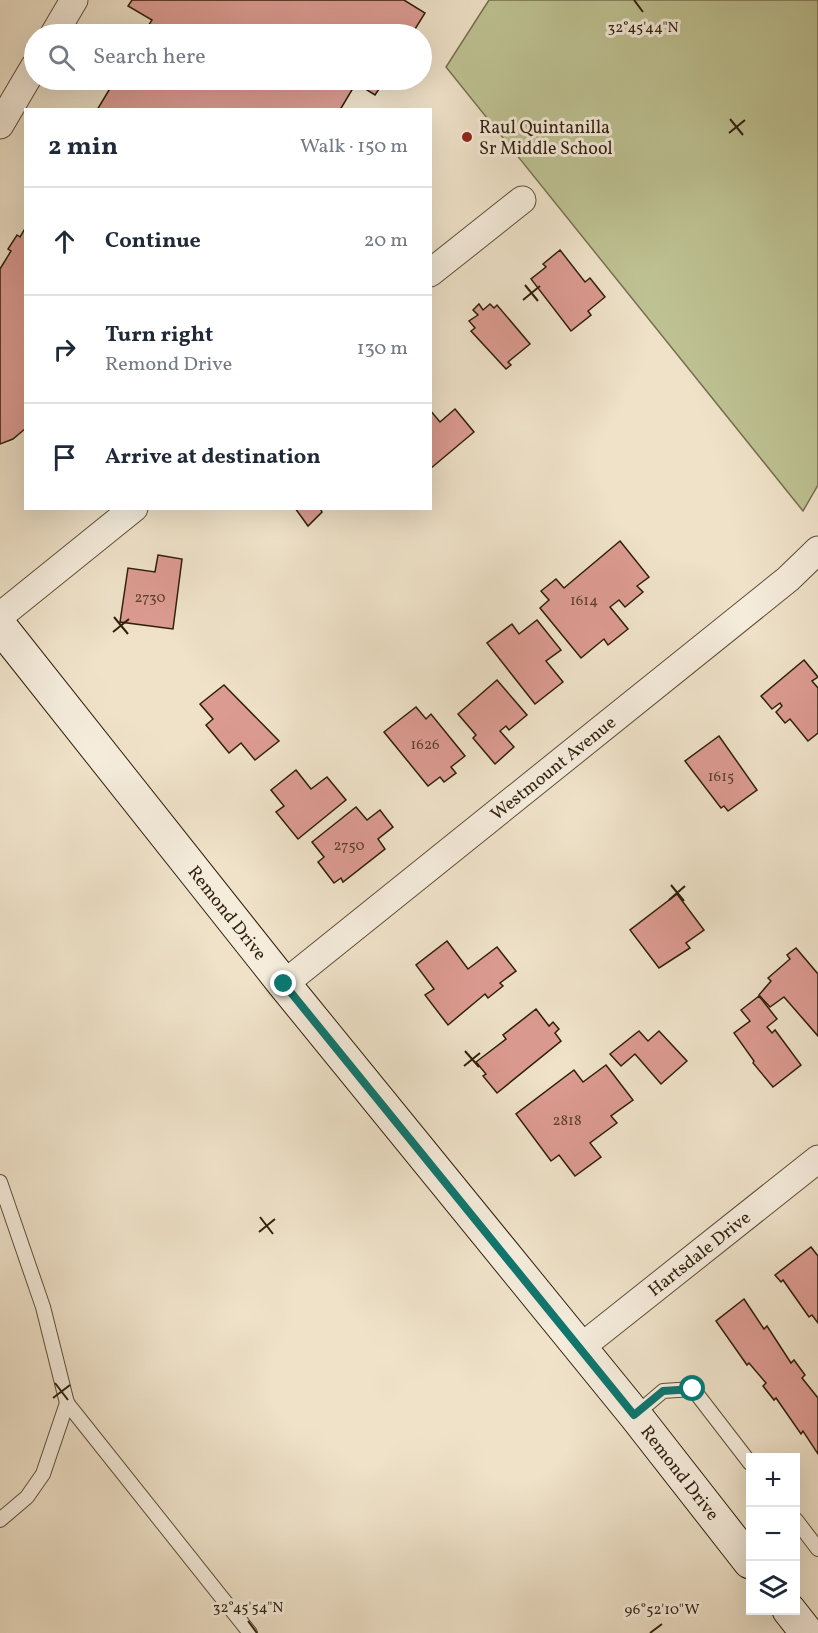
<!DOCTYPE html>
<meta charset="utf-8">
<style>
body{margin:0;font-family:Vollkorn,serif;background:#f2f2f3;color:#1f2937}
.controls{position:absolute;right:18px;bottom:18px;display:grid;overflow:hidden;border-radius:0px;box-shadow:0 6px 24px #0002}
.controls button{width:54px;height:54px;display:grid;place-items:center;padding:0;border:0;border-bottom:2px solid #e0e1e3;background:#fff;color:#1f2937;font:30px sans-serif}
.stop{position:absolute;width:18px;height:18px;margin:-14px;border:4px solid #0f766e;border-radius:50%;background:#fff}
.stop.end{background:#0f766e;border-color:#fff;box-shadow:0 2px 6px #0008}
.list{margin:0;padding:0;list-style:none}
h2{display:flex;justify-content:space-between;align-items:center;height:78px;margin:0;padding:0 24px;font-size:26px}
h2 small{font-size:20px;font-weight:400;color:#747a83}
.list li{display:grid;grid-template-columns:39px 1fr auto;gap:18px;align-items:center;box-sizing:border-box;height:108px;padding:0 24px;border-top:2px solid #e0e1e3}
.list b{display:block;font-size:22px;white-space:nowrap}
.list p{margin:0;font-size:20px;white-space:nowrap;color:#747a83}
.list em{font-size:20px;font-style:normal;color:#747a83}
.icon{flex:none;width:33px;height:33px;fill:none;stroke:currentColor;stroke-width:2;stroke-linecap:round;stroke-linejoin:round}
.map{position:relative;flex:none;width:818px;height:1633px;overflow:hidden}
.search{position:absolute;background:#fff;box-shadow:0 6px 24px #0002;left:24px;top:24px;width:408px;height:66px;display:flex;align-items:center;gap:15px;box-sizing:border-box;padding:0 21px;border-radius:33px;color:#747a83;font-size:22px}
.panel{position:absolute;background:#fff;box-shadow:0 6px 24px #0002;left:24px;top:108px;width:408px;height:402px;border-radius:0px}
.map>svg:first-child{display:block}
.green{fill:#bec293;stroke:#76704f;stroke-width:1.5}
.building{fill:#dc9b91;stroke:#2f1f0b;stroke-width:1.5}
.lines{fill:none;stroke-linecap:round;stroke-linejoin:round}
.lane-casing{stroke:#5f503a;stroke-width:16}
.street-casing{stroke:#5f503a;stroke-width:29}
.secondary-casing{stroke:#2f1f0b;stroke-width:35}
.lane{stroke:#f5ecdc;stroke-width:14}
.street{stroke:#f5ecdc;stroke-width:27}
.secondary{stroke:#f5ecdc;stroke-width:33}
.route{stroke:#0f766e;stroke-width:8}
.ticks{fill:none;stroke:#2f1f0b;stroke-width:2}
.poi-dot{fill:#8f2418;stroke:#f5ecdc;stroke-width:2}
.labels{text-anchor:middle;stroke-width:6;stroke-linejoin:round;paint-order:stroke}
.number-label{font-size:15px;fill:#5a3e2c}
.poi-label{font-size:18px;fill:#2f1f0b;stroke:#f5ecdc;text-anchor:start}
.street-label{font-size:18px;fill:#2f1f0b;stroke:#f5ecdc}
.ticks-label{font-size:15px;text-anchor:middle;fill:#2f1f0b;stroke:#f5ecdc;stroke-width:6;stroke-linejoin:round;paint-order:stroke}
</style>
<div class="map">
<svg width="818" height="1633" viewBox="0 0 818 1633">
<rect width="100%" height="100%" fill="#efe2c9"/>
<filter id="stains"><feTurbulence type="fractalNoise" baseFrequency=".00333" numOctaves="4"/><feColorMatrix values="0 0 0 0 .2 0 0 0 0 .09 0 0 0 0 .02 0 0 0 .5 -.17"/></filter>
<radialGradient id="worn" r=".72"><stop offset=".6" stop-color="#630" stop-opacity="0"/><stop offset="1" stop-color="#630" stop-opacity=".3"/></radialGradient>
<path class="green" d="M 489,0 L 818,0 L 818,485 L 803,511 L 446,67 Z"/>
<g class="building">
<path d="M 132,0 L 404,0 L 425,13 L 412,34 L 143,34 L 152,20 L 128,6 Z"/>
<path d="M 115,80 L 385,80 L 375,95 L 356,83 L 340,110 L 97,110 Z"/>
<path d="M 26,227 L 26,428 L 13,439 L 0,444 L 0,269 L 11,251 L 8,249 L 17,235 L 20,237 Z"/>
<path d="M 560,250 L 585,282 L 590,278 L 605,297 L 588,311 L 591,315 L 571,331 L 531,279 L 546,267 L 543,264 Z"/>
<path d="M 479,304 L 483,310 L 490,304 L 494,308 L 497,305 L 530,344 L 508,362 L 511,365 L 506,369 L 471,331 L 475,328 L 469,321 L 478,315 L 473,310 Z"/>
<path d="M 455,409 L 474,432 L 430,469 L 430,410 L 440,422 Z"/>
<path d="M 295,508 L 320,508 L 322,512 L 308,526 Z"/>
<path d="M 620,541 L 649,577 L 637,586 L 643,592 L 625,607 L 619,600 L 610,607 L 628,629 L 608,645 L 604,639 L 581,658 L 540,608 L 549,600 L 541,591 L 556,579 L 564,588 Z"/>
<path d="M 158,555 L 182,559 L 173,629 L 120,622 L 128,568 L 155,572 Z"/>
<path d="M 537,620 L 561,650 L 546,661 L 563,682 L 535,704 L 487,643 L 512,624 L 519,634 Z"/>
<path d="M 804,660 L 818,677 L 812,681 L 818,688 L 818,733 L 808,741 L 790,719 L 785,723 L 776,712 L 782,706 L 780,703 L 772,709 L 761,696 Z"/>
<path d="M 497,680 L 527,715 L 509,730 L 506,726 L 500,731 L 514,747 L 495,764 L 473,738 L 476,735 L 458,714 Z"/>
<path d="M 224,685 L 279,741 L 255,760 L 241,743 L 229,753 L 206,725 L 213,719 L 200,704 Z"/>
<path d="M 416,707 L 426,719 L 431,714 L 465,756 L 451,767 L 456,773 L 444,782 L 440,777 L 428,786 L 384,732 Z"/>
<path d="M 719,736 L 757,790 L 728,811 L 724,806 L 721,808 L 685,761 Z"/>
<path d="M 296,770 L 311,789 L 327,777 L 346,800 L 298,839 L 276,812 L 284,806 L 271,790 Z"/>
<path d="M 356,807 L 367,820 L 380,810 L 393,827 L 378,839 L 385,849 L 343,882 L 341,878 L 334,883 L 318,862 L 324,857 L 312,842 Z"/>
<path d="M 677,894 L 704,930 L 686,943 L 690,948 L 659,968 L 630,930 Z"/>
<path d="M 447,941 L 468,969 L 497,947 L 516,971 L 500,983 L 503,986 L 488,998 L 485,994 L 448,1025 L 425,995 L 434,989 L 416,965 Z"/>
<path d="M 796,948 L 818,974 L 818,1036 L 784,997 L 770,1007 L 759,995 L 771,981 L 768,978 L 790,959 L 787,955 Z"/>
<path d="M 759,996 L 777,1019 L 767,1027 L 772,1033 L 775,1030 L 801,1065 L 773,1087 L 753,1063 L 754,1061 L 734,1033 L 750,1021 L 741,1010 Z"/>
<path d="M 536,1009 L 549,1026 L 553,1022 L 559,1029 L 555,1033 L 561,1041 L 497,1093 L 483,1076 L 486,1074 L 476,1062 L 506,1039 L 503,1035 Z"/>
<path d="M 639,1031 L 648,1041 L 659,1031 L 687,1061 L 661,1084 L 635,1054 L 621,1066 L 610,1054 Z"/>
<path d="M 606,1065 L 633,1100 L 611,1116 L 617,1123 L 590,1143 L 601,1157 L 575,1176 L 559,1155 L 551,1161 L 516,1114 L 574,1070 L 583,1082 Z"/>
<path d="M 811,1247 L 818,1256 L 818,1323 L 812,1315 L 809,1317 L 783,1280 L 781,1282 L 775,1275 Z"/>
<path d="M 744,1299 L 764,1329 L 767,1326 L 791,1363 L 794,1360 L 805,1375 L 802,1378 L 818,1398 L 818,1454 L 803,1431 L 801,1434 L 776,1398 L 774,1400 L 763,1386 L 766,1383 L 749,1363 L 747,1365 L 716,1321 Z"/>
</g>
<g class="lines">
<g class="lane-casing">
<g id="lane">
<path d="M 0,1182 L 43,1307 L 67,1403 L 43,1474 L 27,1497 L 0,1520"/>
<path d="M 67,1403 L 250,1633"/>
<path d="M 635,1415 L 663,1391 L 693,1389 L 750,1463"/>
<path d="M 796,1520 L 818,1549"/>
</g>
</g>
<g class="street-casing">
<g id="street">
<path d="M 54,34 L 74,0"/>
<path d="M 0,125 L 34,67"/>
<path d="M 430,273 L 522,200"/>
<path d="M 0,616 L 134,508"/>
<path id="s1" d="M 284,984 L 788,579 L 818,550"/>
<path id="s2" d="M 580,1348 L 818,1159"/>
</g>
</g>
<g class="secondary-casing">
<g id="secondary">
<path id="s3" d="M 0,626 L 284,984 L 635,1415 L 750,1562"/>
<path d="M 789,1610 L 807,1633"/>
</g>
</g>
<use href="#lane" class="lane"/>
<use href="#street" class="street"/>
<use href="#secondary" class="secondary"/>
</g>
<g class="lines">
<path class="route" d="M 284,984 L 634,1415 L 663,1391 L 693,1389"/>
</g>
<path class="ticks" d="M 634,0 L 643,12M 730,119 L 743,135M 729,133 L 745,120M 525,285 L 538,301M 523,300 L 540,286M 114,617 L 128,634M 113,632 L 129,619M 671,885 L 684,901M 669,900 L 685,886M 465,1051 L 479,1067M 464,1066 L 480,1053M 260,1217 L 273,1234M 259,1232 L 275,1219M 55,1383 L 68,1400M 53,1398 L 70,1385M 248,1621 L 257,1633M 650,1633 L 662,1624"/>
<circle class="poi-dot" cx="467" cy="137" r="6"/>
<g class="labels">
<g class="number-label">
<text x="150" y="602">2730</text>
<text x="584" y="605">1614</text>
<text x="425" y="749">1626</text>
<text x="721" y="781">1615</text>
<text x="349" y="850">2750</text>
<text x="567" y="1125">2818</text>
</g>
<g class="poi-label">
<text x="479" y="133">Raul Quintanilla<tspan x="479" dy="21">Sr Middle School</tspan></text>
</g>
<g class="street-label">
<text dy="6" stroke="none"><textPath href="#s1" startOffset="345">Westmount Avenue</textPath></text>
<text dy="6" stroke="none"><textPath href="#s3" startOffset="366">Remond Drive</textPath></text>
<text dy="6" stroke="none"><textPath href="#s2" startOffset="152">Hartsdale Drive</textPath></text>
<text dy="6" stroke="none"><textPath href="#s3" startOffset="1086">Remond Drive</textPath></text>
</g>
</g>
<g class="ticks-label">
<text x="643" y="32">32°45'44"N</text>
<text x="248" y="1612">32°45'54"N</text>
<text x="662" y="1614">96°52'10"W</text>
</g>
<rect width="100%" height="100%" filter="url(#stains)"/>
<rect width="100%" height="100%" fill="url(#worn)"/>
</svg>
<div class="controls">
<button>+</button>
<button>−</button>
<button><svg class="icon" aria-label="layers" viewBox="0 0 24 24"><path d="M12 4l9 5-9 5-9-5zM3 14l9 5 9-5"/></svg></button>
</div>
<div class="stop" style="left:693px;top:1389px"></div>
<div class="stop end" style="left:284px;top:984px"></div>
<div class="search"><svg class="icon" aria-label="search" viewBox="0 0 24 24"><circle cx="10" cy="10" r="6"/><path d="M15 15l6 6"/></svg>Search here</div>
<section class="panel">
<h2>2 min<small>Walk · 150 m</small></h2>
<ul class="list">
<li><svg class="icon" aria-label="ahead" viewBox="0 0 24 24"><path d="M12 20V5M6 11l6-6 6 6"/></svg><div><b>Continue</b></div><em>20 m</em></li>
<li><svg class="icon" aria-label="right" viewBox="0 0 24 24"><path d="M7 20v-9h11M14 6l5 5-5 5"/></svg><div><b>Turn right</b><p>Remond Drive</p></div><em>130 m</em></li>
<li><svg class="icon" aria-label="arrive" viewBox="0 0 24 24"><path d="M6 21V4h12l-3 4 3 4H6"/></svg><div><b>Arrive at destination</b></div></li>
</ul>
</section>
</div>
